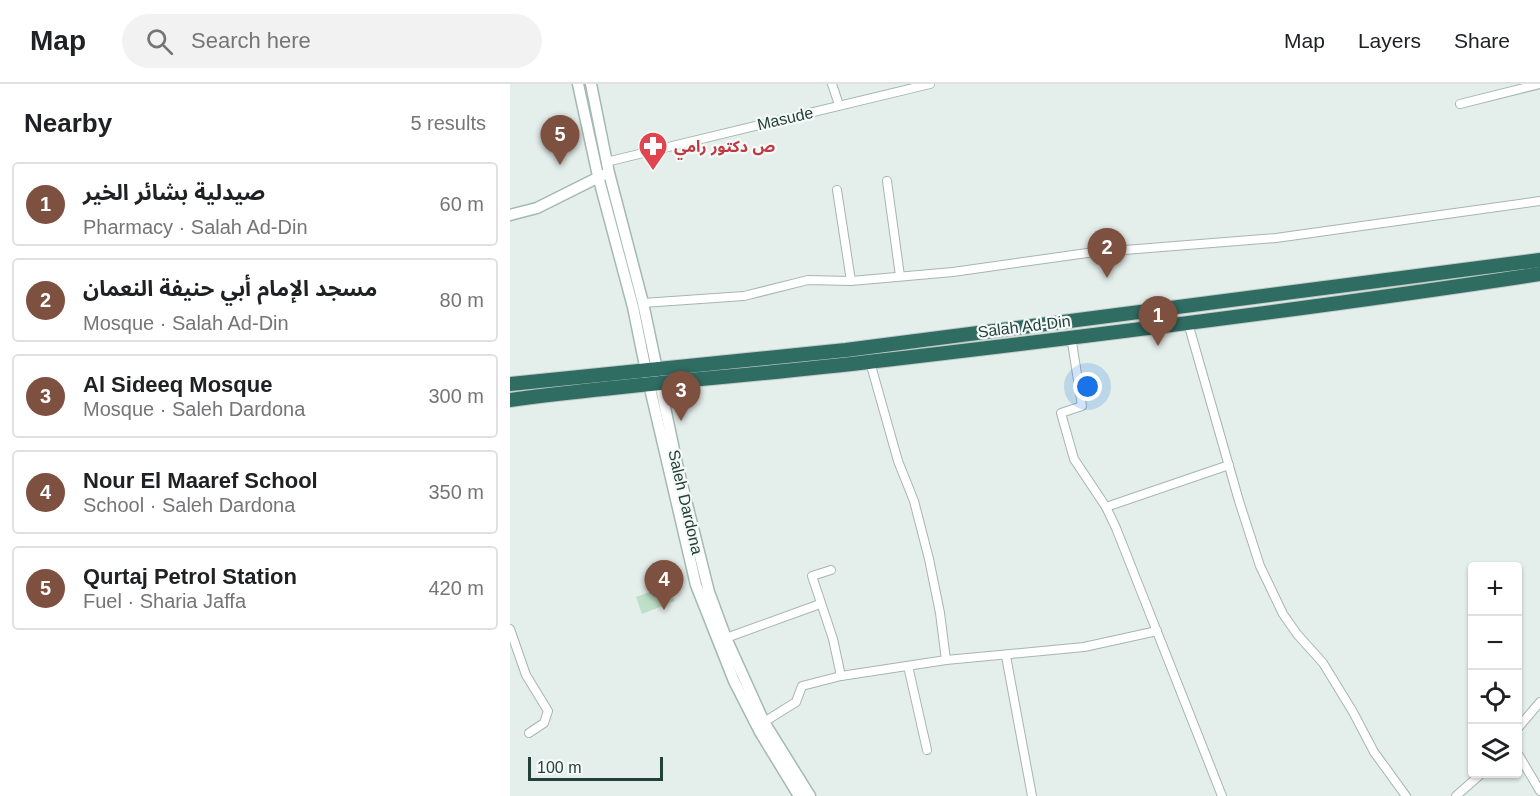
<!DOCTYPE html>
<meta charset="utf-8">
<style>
body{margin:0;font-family:Helvetica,"Noto Sans Arabic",sans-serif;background:#f2f2f2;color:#202124}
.controls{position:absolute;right:18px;bottom:18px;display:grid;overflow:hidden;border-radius:6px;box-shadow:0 2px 4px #0004}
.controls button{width:54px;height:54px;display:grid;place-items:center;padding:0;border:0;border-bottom:2px solid #e0e0e0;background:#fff;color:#202124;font:30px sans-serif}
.scale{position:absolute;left:18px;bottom:15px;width:135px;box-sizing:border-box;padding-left:6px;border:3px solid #234039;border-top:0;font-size:16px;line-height:21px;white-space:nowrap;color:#234039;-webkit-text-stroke:4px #f5faf8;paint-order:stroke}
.you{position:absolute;left:578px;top:303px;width:21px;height:21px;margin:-15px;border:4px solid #fff;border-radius:50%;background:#1a73e8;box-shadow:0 0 0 9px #1a73e833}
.badge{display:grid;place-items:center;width:39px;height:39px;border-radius:50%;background:#7e503f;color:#fff;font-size:20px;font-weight:700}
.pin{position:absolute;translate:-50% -50px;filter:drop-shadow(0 2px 3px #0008)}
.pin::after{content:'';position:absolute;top:32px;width:21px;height:18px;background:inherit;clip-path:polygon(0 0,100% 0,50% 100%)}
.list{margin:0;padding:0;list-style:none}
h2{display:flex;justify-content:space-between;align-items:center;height:78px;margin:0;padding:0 24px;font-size:26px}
h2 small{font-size:20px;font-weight:400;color:#757577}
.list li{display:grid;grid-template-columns:39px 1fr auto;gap:18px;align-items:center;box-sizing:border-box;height:84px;margin:0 12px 12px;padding:0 12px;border:2px solid #e0e0e0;border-radius:6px}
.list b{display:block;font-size:22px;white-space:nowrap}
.list p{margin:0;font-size:20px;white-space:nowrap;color:#757577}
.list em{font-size:20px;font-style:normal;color:#757577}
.icon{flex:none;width:33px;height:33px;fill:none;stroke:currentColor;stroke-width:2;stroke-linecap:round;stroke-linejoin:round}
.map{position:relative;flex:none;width:1030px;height:712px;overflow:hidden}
header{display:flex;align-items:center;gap:36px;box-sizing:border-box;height:84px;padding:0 30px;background:#fff;border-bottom:2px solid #e0e0e0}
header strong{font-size:28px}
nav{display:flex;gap:33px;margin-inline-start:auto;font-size:21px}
.search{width:420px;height:54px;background:#f2f2f2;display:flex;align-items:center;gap:15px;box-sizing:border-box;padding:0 21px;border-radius:33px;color:#757577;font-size:22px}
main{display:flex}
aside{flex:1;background:#fff}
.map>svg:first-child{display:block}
.green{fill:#bedfc8}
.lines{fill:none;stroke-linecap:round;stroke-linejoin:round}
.street-casing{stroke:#a6b6b1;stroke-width:10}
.secondary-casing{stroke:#a3bab3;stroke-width:13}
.highway-casing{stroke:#c1cac8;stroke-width:16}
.street{stroke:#fff;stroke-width:8}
.secondary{stroke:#fff;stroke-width:10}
.highway{stroke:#2f6c62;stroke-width:14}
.labels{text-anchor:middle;stroke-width:4.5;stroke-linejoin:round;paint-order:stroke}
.street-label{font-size:16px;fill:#234039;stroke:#f5faf8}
.health-label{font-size:16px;font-weight:bold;fill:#be3a42;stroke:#f5faf8;text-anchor:start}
</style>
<header>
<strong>Map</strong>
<div class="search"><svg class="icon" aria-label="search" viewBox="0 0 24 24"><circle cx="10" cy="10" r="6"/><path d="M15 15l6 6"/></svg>Search here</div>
<nav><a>Map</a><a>Layers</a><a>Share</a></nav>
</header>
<main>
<aside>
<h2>Nearby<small>5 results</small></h2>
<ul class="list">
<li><span class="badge">1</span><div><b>صيدلية بشائر الخير</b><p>Pharmacy · Salah Ad-Din</p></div><em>60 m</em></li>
<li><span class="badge">2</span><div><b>مسجد الإمام أبي حنيفة النعمان</b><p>Mosque · Salah Ad-Din</p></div><em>80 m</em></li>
<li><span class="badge">3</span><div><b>Al Sideeq Mosque</b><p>Mosque · Saleh Dardona</p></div><em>300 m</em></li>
<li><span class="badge">4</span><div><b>Nour El Maaref School</b><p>School · Saleh Dardona</p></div><em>350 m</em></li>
<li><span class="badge">5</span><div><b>Qurtaj Petrol Station</b><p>Fuel · Sharia Jaffa</p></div><em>420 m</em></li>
</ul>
</aside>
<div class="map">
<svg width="1030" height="712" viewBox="0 0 1030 712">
<rect width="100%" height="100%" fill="#e4eeea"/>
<path class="green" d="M 158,501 L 165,517 L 132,530 L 126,513 Z"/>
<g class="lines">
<g class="street-casing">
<g id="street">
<path d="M 322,0 L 329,21"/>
<path d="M 950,20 L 1030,0"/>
<path d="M 96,78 L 420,0"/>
<path d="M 377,97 L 390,192"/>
<path d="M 327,106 L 341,197"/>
<path d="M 133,219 L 234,212 L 298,196 L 341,197 L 443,188 L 577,169 L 766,154 L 1030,117"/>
<path d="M 678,239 L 729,417 L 750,482 L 773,530 L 787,550 L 813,579 L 843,628 L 864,668 L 896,712"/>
<path d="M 561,252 L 572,322 L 551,329 L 564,375 L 596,423 L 606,444 L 712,712"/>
<path d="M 360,278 L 388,377 L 404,417 L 419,475 L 430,529 L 436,576"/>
<path d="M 596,423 L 719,381"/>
<path d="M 321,486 L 302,492 L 323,555 L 331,592"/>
<path d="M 0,545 L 16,591 L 38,627 L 34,639 L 19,649"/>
<path d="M 216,554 L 310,520"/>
<path d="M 496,572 L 522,712"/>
<path d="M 398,582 L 417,666"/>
<path d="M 254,638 L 286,618 L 292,602 L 331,592 L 436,576 L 574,563 L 647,547"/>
<path d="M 1008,644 L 1030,618"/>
<path d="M 1008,670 L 1030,707"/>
<path d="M 946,712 L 971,690"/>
</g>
</g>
<g class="secondary-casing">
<g id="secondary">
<path d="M 68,0 L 88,92 L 123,223 L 136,287 L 186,501 L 224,597 L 250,648 L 289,712"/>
<path d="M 81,0 L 99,89 L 133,219 L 167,380 L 199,508 L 216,554 L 254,638 L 300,712"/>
<path d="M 0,131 L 27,124 L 93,91"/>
</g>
</g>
<g class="highway-casing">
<g id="highway">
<path d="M 0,300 L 336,266 L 1030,176"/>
<path d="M 0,316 C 119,300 239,292 358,278 C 582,252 807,224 1030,190"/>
</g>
</g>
<use href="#street" class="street"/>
<use href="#secondary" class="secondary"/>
<use href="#highway" class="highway"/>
</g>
<defs>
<g id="pharmacy-pin" transform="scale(1.5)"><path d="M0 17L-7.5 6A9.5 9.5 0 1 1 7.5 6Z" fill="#e0444e" stroke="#f5faf8"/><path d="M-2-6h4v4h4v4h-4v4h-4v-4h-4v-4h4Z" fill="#fff"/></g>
</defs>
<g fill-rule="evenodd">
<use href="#pharmacy-pin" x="143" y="62"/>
</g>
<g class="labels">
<g class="street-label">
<text transform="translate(275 34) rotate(-13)" y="6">Masude</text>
<text transform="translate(514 242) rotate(-7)" y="6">Salah Ad-Din</text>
<text transform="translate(176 418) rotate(77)" y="6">Saleh Dardona</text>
</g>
<g class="health-label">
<text x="164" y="68">ص دكتور رامي</text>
</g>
</g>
</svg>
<div class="controls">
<button>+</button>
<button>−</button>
<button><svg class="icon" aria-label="locate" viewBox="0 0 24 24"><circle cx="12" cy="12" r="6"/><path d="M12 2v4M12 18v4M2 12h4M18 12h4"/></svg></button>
<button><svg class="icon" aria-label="layers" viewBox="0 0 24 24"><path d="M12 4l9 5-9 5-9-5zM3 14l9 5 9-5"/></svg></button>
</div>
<div class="scale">100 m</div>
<div class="you"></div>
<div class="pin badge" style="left:648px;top:262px">1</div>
<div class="pin badge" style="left:597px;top:194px">2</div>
<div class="pin badge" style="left:171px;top:337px">3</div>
<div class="pin badge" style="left:154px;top:526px">4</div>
<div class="pin badge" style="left:50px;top:81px">5</div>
</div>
</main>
